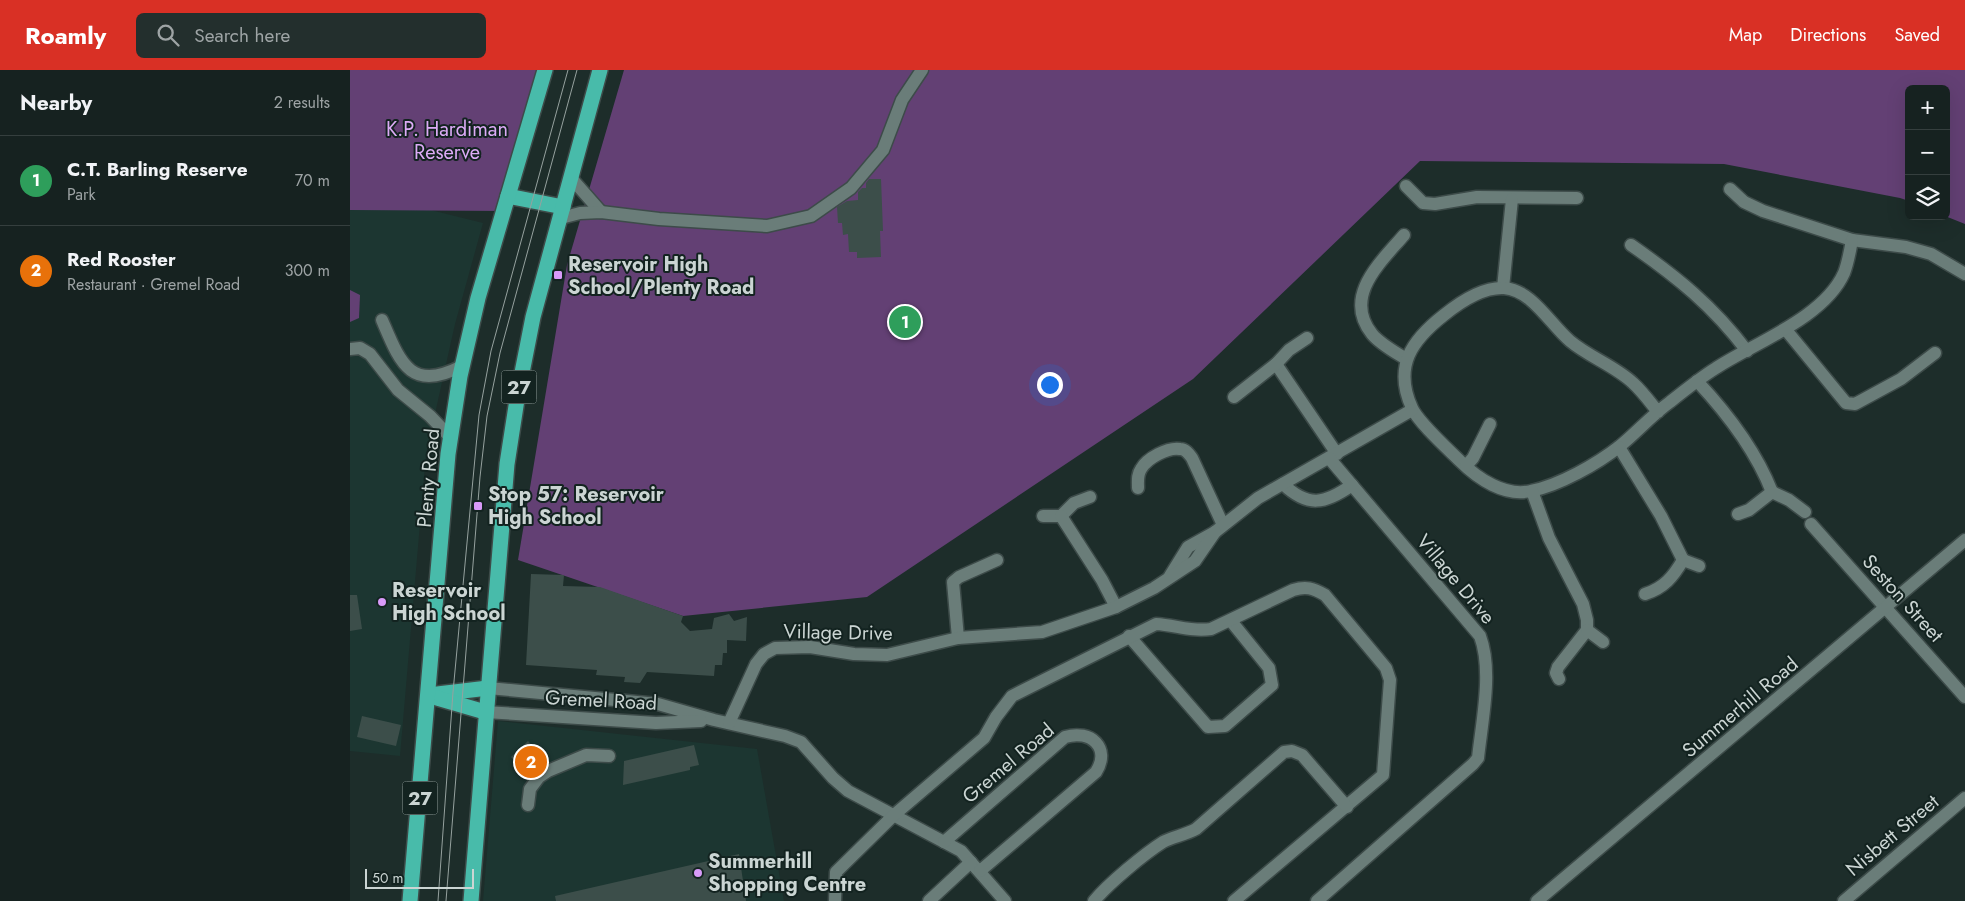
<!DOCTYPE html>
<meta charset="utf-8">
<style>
body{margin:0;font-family:Jost,sans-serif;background:#232f2d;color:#f1f3f6}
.controls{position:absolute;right:15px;top:15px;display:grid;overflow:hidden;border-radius:8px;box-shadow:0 5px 20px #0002}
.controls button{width:45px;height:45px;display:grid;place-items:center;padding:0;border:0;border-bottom:1px solid #353f3e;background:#162220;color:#f1f3f6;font:25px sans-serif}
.scale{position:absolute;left:15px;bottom:12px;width:109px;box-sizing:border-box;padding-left:5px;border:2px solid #cbd5d3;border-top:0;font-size:14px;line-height:18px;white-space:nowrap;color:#cbd5d3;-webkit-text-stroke:4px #132320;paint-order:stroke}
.you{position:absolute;left:699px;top:314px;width:18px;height:18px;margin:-12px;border:4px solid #fff;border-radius:50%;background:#1a73e8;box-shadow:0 0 0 8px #1a73e833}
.badge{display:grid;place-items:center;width:32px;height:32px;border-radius:50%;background:#d93025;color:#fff;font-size:16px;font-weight:700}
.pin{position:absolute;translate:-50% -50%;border:2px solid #fff;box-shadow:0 1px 5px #0006}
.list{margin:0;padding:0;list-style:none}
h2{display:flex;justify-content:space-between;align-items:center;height:65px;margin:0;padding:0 20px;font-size:21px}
h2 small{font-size:16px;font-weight:400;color:#9ea4a5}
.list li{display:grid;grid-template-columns:32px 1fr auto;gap:15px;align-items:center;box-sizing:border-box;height:90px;padding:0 20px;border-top:1px solid #353f3e}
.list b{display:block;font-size:19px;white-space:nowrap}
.list p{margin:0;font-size:16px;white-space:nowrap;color:#9ea4a5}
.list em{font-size:16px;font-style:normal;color:#9ea4a5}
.icon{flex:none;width:28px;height:28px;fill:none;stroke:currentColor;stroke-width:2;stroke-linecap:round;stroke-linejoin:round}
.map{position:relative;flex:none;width:1615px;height:831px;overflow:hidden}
header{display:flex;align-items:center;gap:30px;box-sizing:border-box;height:70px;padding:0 25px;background:#d93025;color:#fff}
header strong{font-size:24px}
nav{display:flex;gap:28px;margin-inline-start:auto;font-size:18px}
.search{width:350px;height:45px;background:#232f2d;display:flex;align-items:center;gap:12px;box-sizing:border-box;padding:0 18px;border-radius:8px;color:#9ea4a5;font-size:19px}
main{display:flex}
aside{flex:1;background:#162220}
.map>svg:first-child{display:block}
.built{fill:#1c3631}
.green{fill:#634074}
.building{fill:#3c4e4a}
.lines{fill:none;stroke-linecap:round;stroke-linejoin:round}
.minor-casing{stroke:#3d4b49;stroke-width:15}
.highway-casing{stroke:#3d4b49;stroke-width:18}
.minor{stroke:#6a7d79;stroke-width:12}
.highway{stroke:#48bbaa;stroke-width:15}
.tram{stroke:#96a29f;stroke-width:1}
.poi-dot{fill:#d89af8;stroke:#132320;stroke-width:2}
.labels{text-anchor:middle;stroke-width:4;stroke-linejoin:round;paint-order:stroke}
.shield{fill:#132320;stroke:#94a09d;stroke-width:1}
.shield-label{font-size:19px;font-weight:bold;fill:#cbd5d3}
.park-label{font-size:20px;fill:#dcabf6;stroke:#132320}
.poi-label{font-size:20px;font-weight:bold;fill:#cbd5d3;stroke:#132320;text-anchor:start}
.street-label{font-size:20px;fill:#cbd5d3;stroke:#132320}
</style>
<header>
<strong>Roamly</strong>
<div class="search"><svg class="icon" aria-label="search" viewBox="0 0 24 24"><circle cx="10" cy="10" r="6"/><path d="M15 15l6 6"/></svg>Search here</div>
<nav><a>Map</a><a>Directions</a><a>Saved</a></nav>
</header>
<main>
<aside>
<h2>Nearby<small>2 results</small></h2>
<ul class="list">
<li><span class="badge" style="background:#2e9e5b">1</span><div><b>C.T. Barling Reserve</b><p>Park</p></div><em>70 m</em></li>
<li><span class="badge" style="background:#e8710a">2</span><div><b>Red Rooster</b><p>Restaurant · Gremel Road</p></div><em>300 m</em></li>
</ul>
</aside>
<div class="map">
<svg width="1615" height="831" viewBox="0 0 1615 831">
<rect width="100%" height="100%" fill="#1d2d2a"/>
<g class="built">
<path d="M 0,120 L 133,153 L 105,254 L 76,384 L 50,686 L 0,681 Z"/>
<path d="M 148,651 L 407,679 L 434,831 L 133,831 Z"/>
</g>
<g class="green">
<path d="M 0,0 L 194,0 L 154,141 L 0,140 Z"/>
<path d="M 274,0 L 1615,0 L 1615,154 L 1595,146 L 1596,19 L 1559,19 L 1559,131 L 1550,128 L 1374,94 L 1070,91 L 843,309 L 517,527 L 333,546 L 168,490 L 217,195 Z"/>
<path d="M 0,220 L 10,225 L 9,248 L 0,252 Z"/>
</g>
<g class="building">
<path d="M 519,109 L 531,109 L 533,161 L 530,161 L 531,187 L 507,188 L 507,182 L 499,182 L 498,164 L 493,165 L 492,153 L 488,153 L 487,137 L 497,131 L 508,130 L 508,122 L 512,118 L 516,118 L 516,113 Z"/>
<path d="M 181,504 L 214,505 L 213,516 L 250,517 L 333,546 L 331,552 L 340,561 L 362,559 L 364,548 L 379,544 L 384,551 L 397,547 L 396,571 L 377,570 L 377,583 L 373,583 L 372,595 L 365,595 L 364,606 L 297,602 L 290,613 L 274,612 L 275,607 L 246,605 L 247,600 L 176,595 Z"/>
<path d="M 0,525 L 7,525 L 12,559 L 0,561 Z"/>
<path d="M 12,646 L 51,655 L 46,676 L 7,667 Z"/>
<path d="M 178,671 L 197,692 L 179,706 L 161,687 Z"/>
<path d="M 344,675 L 349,695 L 340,697 L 340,700 L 273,715 L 274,691 Z"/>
<path d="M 389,784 L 396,831 L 206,831 L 205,826 Z"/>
</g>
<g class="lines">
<g class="minor-casing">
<g id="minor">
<path d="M 222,109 L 251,142"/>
<path d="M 1056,116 L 1073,133 L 1085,134 L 1127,127 L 1227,128"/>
<path d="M 1380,119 L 1394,132 L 1413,141 L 1502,170 L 1556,177 L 1581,184 L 1615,204"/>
<path d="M 211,148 L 230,143 L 251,142 L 309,149 L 417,156 L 461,146 L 501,118 L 533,80 L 552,30 L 572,0"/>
<path d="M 1054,165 C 1031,192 992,226 1022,264 C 1030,274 1045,282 1056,289"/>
<path d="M 1281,175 C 1327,207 1363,236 1397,281"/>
<path d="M 1153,218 L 1162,129"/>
<path d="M 32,250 C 50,292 60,323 112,296"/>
<path d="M 1436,260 L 1496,333 L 1505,334 L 1551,309 L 1585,283"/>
<path d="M 0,279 L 10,278 L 20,284 L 48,320 L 80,346 L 101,368"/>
<path d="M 926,294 L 987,384"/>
<path d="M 1347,311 C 1377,343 1406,381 1422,422"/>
<path d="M 884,327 L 926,294 L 939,280 L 957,268"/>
<path d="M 1308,342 C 1300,332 1292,321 1283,313 C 1265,296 1239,287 1220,271 C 1200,254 1182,220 1154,218 C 1133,217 1110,232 1094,245 C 1062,270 1043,296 1062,338 C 1068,352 1098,379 1110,391 C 1128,409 1155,427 1181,421 C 1210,415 1247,394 1270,376 C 1287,362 1302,345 1320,332 C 1335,320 1350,308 1366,298 C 1404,273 1474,248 1494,203 C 1498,193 1500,181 1502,170"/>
<path d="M 1269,377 L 1311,446 L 1333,490"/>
<path d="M 1116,396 L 1123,388 L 1140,354"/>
<path d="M 933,414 C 958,438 975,434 1002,415"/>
<path d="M 788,418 C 788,411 787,405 791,399 C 797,388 818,377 830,379 C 836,379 839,384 842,388 L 873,455"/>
<path d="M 1182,421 L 1199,468 L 1233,534 L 1237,550 L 1237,560 L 1208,597 L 1206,603 L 1209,609"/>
<path d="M 1388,444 L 1399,440 L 1422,422 L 1439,430 L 1455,442"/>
<path d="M 693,446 L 711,446 L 724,433 L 740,427"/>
<path d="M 711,446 L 752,510 L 766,537"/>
<path d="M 1461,454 L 1615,627"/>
<path d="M 820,506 L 838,477 L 865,462 L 908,428 L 1062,340"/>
<path d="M 1295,524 C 1314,518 1323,507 1333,490 L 1349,496"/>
<path d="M 1237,560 L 1253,572"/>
<path d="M 779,566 L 858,657 L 875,656 L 922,615 L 919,598 L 881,551"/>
<path d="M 608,568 L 603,512 L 609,507 L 647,490"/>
<path d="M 138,618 L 308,634 L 364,650 L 435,666 L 451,672 L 483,708 L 498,721 L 611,781 L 655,831"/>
<path d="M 135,642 L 306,653 L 351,651"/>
<path d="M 379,653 L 406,594 L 414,584 L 425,578 L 460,577 L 504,584 L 537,585 L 608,568 L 692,562 L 766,537 L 804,518 L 845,491 L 865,462"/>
<path d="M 178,735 L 180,719 L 189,707 L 198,701 L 236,685 L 259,686"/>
<path d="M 594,772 L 715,667 C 741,659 761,678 746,702 L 630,801"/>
<path d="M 485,831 L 486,802 L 544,745 L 634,668 L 646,647 L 662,626 L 806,554 C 825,555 842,562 861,559 L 943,520 C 956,516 963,518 975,525 L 1036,598 L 1040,610 L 1033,705 L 884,831"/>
<path d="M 579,831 L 621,792"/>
<path d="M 744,831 C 758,814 794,784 813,772 C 822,767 835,765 846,759 L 934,682 L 942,681 L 952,685 L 997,737"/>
<path d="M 967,831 L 1123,694 L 1128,688 C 1132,650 1143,601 1130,566 L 979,388"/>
<path d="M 1187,831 L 1615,470"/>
<path d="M 1494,831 L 1615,728"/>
</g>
</g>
<g class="highway-casing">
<g id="highway">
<path d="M 158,126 L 213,137"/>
<path d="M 79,625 L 138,618"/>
<path d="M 87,628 L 135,642"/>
<path d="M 60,831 L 98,384 L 110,306 L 128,228 L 195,0"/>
<path d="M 121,831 L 157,394 L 168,323 L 183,247 L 250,0"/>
</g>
</g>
<use href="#minor" class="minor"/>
<use href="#highway" class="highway"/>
<g class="tram">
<path d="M 88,831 L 103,622 L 129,345 L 141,281 L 218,0"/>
<path d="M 96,831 L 130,407 L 137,346 L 150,283 L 227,0"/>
</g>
</g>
<g class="poi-dot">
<rect x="203" y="200" width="10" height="10" rx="2.5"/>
<rect x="123" y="431" width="10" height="10" rx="2.5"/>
<circle cx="32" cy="532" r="5"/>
<circle cx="348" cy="803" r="5"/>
</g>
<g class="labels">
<g class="shield">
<rect x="151.5" y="300.5" width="35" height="33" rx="4"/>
<rect x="52.5" y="711.5" width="35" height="33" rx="4"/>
</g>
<g class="shield-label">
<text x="169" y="324">27</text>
<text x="70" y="735">27</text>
</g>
<g class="park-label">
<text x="97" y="66">K.P. Hardiman<tspan x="97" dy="23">Reserve</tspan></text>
</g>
<g class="poi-label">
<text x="218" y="201">Reservoir High<tspan x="218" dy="23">School/Plenty Road</tspan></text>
<text x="138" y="431">Stop 57: Reservoir<tspan x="138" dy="23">High School</tspan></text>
<text x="42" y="527">Reservoir<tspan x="42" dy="23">High School</tspan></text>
<text x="358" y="798">Summerhill<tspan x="358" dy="23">Shopping Centre</tspan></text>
</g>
<g class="street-label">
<text transform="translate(78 408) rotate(-85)" y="7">Plenty Road</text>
<text transform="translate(1106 509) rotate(50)" y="7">Village Drive</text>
<text transform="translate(1553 528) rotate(48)" y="7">Seston Street</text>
<text transform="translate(488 562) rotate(1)" y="7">Village Drive</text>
<text transform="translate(251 630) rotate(3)" y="7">Gremel Road</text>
<text transform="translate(1390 637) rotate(-40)" y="7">Summerhill Road</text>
<text transform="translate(658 693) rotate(-40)" y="7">Gremel Road</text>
<text transform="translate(1542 765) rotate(-40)" y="7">Nisbett Street</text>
</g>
</g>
</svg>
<div class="controls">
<button>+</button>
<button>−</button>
<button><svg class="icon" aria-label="layers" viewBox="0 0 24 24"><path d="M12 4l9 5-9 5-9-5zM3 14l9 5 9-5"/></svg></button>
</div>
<div class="scale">50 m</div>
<div class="you"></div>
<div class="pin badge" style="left:555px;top:252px;background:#2e9e5b">1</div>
<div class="pin badge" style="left:181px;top:692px;background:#e8710a">2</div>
</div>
</main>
